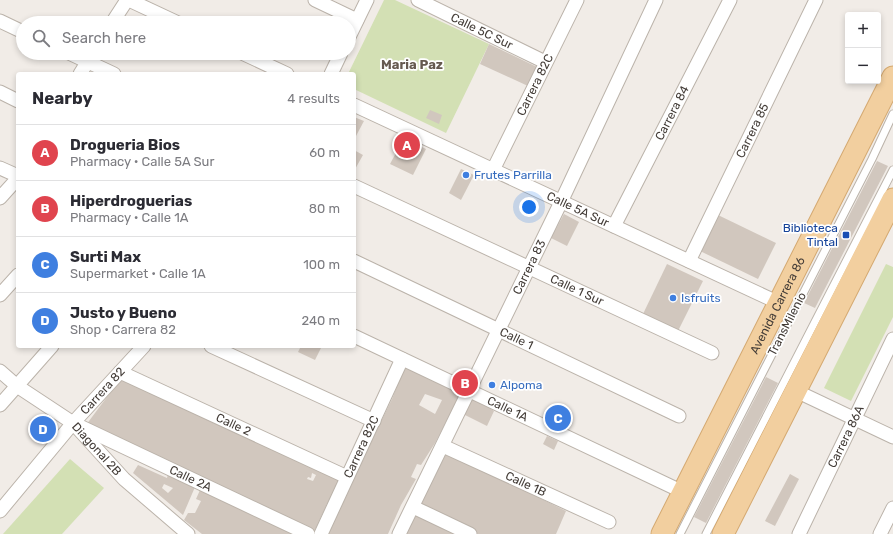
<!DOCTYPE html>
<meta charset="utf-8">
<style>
body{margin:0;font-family:Rubik,sans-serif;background:#f7f7f7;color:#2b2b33}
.controls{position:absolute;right:12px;top:12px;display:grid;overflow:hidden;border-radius:4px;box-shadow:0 2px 6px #0003}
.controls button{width:36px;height:36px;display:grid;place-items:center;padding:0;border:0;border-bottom:1px solid #e1e1e2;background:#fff;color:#2b2b33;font:20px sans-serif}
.you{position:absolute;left:529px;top:207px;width:14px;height:14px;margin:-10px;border:3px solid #fff;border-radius:50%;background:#1a73e8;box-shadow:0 0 0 6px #1a73e833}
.badge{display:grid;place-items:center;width:26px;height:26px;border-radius:50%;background:#2563eb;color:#fff;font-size:13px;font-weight:700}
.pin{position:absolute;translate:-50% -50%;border:2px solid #fff;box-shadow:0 1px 4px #0006}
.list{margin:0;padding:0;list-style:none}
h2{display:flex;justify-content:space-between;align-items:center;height:52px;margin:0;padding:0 16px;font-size:17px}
h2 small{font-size:13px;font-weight:400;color:#7c7c81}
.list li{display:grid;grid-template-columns:26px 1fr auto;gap:12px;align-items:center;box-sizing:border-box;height:56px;padding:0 16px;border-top:1px solid #e1e1e2}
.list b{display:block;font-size:15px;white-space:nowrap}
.list p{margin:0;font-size:13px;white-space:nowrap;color:#7c7c81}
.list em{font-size:13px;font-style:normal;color:#7c7c81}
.icon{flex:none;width:22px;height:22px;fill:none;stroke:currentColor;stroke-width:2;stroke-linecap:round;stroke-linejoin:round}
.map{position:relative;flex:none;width:893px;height:534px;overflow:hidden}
.search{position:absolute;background:#fff;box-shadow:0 2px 6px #0003;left:16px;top:16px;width:340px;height:44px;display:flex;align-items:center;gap:10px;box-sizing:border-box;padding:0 14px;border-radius:22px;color:#7c7c81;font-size:15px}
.panel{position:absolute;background:#fff;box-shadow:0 2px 6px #0003;left:16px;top:72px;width:340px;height:276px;border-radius:4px}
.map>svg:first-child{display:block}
.green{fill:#d3e0b4}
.building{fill:#d1c7be;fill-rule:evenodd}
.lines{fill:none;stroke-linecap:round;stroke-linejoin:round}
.service-casing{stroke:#bbb3aa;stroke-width:9}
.minor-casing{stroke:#bbb3aa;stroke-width:15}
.primary-casing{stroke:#d4a971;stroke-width:23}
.service{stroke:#fff;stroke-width:7}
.minor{stroke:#fff;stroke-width:13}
.primary{stroke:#f2cf9f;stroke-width:21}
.shop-dot{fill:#3f7fe0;stroke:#fff;stroke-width:1.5}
.transit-dot{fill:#1a4fb4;stroke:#fff;stroke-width:1.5}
.labels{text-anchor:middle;stroke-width:3.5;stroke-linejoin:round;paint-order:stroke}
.street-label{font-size:12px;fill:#433c37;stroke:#fff}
.shop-label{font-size:12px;fill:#366cbe;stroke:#fff;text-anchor:start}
.transit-label{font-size:12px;fill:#164399;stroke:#fff;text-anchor:end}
.neighbourhood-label{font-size:13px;font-weight:bold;fill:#65594f;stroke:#fff}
</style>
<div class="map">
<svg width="893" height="534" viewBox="0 0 893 534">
<rect width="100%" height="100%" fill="#f1ece7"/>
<g class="green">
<path d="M 384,0 L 395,0 L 489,44 L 446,133 L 354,89 L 354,74 L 348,74 Z"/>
<path d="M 886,264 L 893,267 L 893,317 L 851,401 L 824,388 Z"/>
<path d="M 70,459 L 104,488 L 62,534 L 3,534 Z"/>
</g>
<g class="building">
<path d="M 489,44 L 537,67 L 528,86 L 480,64 Z"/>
<path d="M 430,110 L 442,115 L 439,124 L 426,118 Z"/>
<path d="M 354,117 L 364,121 L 356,136 L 354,135 Z"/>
<path d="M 404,138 L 426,149 L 413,175 L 390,164 Z"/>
<path d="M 354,150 L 363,155 L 354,171 Z"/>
<path d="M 877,161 L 888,166 L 815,308 L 804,303 Z"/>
<path d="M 461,169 L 474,175 L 461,200 L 449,193 Z"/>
<path d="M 564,214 L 579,222 L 567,246 L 551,238 Z"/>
<path d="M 718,215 L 776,243 L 758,279 L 700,251 Z"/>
<path d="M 667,264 L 703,281 L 678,331 L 643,314 Z"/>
<path d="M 301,346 L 322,346 L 315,360 L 298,352 Z"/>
<path d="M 407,361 L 462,390 L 435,443 L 421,465 L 417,464 L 411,477 L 416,479 L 401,505 L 388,534 L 326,534 L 392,399 ZM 425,394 L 442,400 L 435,414 L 419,405 Z"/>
<path d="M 122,377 L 344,478 L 330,505 L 327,504 L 314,532 L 86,425 ZM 318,471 L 313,481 L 307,479 L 308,477 L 311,478 L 312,473 L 316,475 Z"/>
<path d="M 766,377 L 778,383 L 706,523 L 694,517 Z"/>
<path d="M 470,397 L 478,400 L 494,411 L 487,426 L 461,413 Z"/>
<path d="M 547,436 L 558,441 L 554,450 L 543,444 Z"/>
<path d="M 442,450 L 566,511 L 556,534 L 478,534 L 415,504 Z"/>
<path d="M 138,465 L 167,478 L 168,474 L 195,487 L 183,515 L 133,473 ZM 164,484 L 173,488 L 168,493 L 162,488 Z"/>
<path d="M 790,474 L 799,479 L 775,526 L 765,521 Z"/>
<path d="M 200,490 L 209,493 L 222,501 L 302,534 L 202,534 L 184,520 L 188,513 L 195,513 L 201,501 L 196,499 Z"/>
<path d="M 413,512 L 461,534 L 403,534 Z"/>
</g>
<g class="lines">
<g class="service-casing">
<g id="service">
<path d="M 680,534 L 872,159 L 893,114"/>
<path d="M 706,534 L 893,170"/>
</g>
</g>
<g class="minor-casing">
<g id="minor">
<path d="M 129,0 L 178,23"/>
<path d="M 315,0 L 357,20"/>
<path id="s1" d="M 418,0 L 545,62"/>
<path d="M 0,21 L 23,32"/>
<path d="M 112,23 L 127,0"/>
<path d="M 349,37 L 367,0"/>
<path d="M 69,53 L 114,74"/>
<path d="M 242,53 L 287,74"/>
<path d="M 80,74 L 93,53"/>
<path d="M 331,74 L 341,53"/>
<path d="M 0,92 L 18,101"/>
<path id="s2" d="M 354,105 L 779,303"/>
<path d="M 0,168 L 18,176"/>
<path id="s3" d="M 493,170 L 577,0"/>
<path id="s4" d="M 354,186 L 712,353"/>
<path d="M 0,198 L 18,178"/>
<path id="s5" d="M 614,226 L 730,0"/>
<path id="s6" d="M 354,261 L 679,416"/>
<path id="s7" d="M 689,261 L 816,0"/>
<path d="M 0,295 L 18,275"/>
<path id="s8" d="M 354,336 L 683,492"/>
<path d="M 211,346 L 374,421"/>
<path id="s9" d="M 0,371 L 17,386 L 73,423 L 124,479 L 188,534"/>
<path id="s10" d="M 120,372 L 347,477"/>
<path d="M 796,391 L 893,437"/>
<path d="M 0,405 L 52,346"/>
<path id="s11" d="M 73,423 L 308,534"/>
<path id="s12" d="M 443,446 L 609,522"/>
<path d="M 413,507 L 470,534"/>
<path id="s13" d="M 0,511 L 73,423 L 144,346"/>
<path id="s14" d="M 321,534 L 402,359"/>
<path id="s15" d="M 399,534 L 561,202 L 656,0"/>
<path id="s16" d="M 799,534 L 893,339"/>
<path d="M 880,534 L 893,508"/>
</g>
</g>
<g class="primary-casing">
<g id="primary">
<path id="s17" d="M 662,534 L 893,77"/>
<path d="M 723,534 L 893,199"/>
</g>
</g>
<use href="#service" class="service"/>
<use href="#minor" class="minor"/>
<use href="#primary" class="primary"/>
</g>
<g class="shop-dot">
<circle cx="466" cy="175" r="4"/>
<circle cx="673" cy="298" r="4"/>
<circle cx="492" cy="385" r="4"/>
</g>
<rect class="transit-dot" x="842" y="231" width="8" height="8" rx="2"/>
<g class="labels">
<g class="street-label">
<text dy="4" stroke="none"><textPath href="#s1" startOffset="71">Calle 5C Sur</textPath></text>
<text dy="4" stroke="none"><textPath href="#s3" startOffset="95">Carrera 82C</textPath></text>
<text dy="4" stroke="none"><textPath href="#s5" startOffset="127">Carrera 84</textPath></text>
<text dy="4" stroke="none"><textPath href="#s7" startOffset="145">Carrera 85</textPath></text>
<text dy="4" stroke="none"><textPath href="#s2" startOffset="247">Calle 5A Sur</textPath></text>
<text dy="4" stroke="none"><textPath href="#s15" startOffset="297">Carrera 83</textPath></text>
<text dy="4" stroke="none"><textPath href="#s4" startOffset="246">Calle 1 Sur</textPath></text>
<text dy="4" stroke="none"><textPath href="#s17" startOffset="256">Avenida Carrera 86</textPath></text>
<text transform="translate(787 324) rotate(-63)" y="4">TransMilenio</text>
<text dy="4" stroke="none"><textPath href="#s6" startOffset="180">Calle 1</textPath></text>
<text dy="4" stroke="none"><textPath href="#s13" startOffset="158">Carrera 82</textPath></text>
<text dy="4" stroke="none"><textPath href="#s8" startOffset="170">Calle 1A</textPath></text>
<text dy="4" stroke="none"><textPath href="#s10" startOffset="125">Calle 2</textPath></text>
<text dy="4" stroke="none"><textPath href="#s16" startOffset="108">Carrera 86A</textPath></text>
<text dy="4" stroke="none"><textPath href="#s14" startOffset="96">Carrera 82C</textPath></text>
<text dy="4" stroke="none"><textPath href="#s9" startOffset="125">Diagonal 2B</textPath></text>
<text dy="4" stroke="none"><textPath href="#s11" startOffset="130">Calle 2A</textPath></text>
<text dy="4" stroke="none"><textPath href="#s12" startOffset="91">Calle 1B</textPath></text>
</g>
<g class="shop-label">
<text x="474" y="179">Frutes Parrilla</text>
<text x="681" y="302">Isfruits</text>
<text x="500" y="389">Alpoma</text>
</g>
<g class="transit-label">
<text x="838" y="232">Biblioteca<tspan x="838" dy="14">Tintal</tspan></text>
</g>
<g class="neighbourhood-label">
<text x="412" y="69">Maria Paz</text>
</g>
</g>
</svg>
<div class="controls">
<button>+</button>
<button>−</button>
</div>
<div class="you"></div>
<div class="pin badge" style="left:407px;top:145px;background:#e0444e">A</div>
<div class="pin badge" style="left:465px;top:383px;background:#e0444e">B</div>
<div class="pin badge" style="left:558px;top:418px;background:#3f7fe0">C</div>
<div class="pin badge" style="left:43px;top:429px;background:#3f7fe0">D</div>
<div class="search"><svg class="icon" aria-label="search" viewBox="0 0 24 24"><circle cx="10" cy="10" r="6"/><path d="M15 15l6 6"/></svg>Search here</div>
<section class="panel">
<h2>Nearby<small>4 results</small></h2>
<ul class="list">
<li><span class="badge" style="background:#e0444e">A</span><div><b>Drogueria Bios</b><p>Pharmacy · Calle 5A Sur</p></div><em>60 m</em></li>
<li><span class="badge" style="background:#e0444e">B</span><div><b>Hiperdroguerias</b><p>Pharmacy · Calle 1A</p></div><em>80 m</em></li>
<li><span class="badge" style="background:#3f7fe0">C</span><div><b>Surti Max</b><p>Supermarket · Calle 1A</p></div><em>100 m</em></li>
<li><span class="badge" style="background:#3f7fe0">D</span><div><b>Justo y Bueno</b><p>Shop · Carrera 82</p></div><em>240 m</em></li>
</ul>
</section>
</div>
